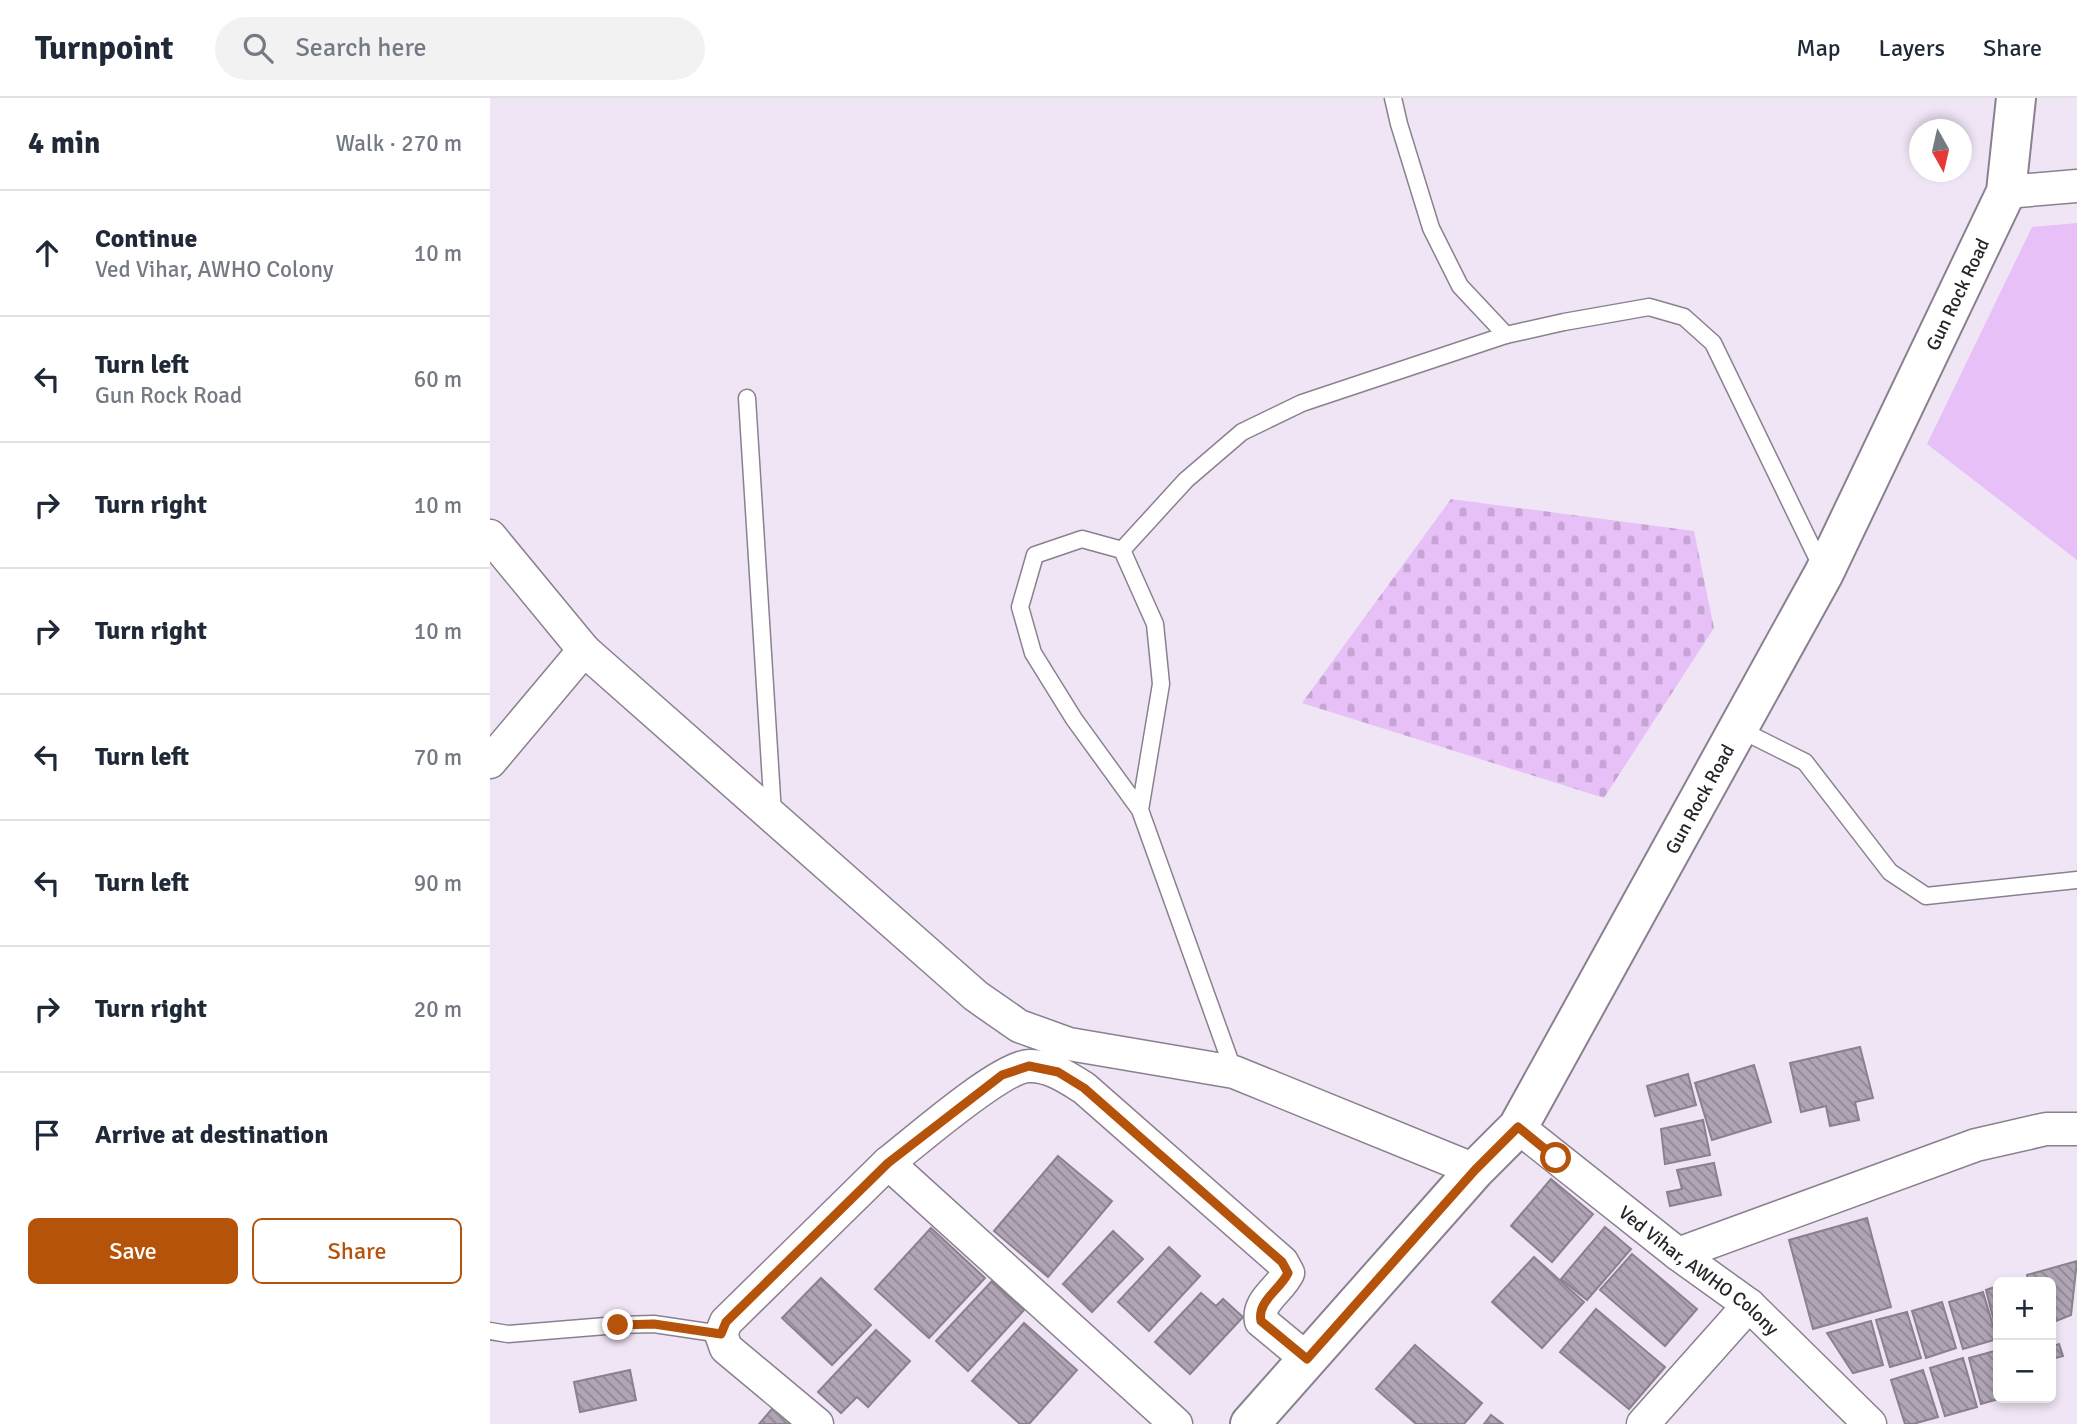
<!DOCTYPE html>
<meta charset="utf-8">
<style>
body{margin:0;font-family:Signika,sans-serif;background:#f2f2f3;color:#1f2937}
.controls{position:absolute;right:21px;bottom:21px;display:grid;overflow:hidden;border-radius:10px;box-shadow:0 4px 10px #0003}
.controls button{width:63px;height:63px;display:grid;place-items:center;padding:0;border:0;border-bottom:2px solid #e0e1e3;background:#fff;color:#1f2937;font:35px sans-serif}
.compass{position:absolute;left:1419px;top:21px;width:63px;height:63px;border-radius:50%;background:#fff;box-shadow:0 4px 10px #0003;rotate:172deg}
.stop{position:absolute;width:21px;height:21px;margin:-16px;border:5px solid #b45309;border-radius:50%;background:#fff}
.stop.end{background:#b45309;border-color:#fff;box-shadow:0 2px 7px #0008}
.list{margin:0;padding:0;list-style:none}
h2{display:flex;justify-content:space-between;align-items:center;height:91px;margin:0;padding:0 28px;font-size:30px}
h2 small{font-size:23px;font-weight:400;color:#747a83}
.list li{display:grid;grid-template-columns:46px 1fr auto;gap:21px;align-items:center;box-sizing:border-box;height:126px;padding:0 28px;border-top:2px solid #e0e1e3}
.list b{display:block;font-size:26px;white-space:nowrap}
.list p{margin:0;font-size:23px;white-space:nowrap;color:#747a83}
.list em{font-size:23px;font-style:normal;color:#747a83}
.actions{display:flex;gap:14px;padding:21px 28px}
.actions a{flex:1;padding:16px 0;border:2px solid #b45309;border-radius:10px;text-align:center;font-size:24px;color:#b45309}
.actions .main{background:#b45309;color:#fff}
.icon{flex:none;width:38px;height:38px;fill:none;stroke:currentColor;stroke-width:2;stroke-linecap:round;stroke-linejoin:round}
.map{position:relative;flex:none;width:1587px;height:1326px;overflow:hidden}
header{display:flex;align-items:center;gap:42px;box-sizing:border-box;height:98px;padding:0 35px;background:#fff;border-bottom:2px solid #e0e1e3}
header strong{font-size:33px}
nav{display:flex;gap:38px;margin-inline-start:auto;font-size:24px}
.search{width:490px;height:63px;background:#f2f2f3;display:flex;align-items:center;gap:18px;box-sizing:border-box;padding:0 24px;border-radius:38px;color:#747a83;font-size:26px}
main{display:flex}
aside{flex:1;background:#fff}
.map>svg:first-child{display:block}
.cemetery{fill:url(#cemetery-stones)}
.park{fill:#e7c0f8}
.building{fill:url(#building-back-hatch);stroke:#8a808e;stroke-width:2}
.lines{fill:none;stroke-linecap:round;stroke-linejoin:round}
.service-casing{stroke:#8a808f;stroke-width:19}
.minor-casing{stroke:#8a808f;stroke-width:35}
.secondary-casing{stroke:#8a808f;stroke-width:42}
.service{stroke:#fff;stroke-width:16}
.minor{stroke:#fff;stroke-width:32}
.secondary{stroke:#fff;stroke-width:38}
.route{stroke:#b45309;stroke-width:9}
.labels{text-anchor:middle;stroke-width:7;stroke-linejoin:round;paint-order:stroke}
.street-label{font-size:19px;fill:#28242a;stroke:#f0e5f5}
</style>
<header>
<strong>Turnpoint</strong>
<div class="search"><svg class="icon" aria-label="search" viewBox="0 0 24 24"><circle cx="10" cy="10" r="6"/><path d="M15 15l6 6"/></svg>Search here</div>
<nav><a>Map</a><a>Layers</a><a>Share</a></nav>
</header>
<main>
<aside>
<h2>4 min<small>Walk · 270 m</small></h2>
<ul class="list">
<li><svg class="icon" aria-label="ahead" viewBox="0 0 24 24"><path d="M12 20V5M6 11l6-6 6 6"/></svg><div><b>Continue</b><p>Ved Vihar, AWHO Colony</p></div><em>10 m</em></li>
<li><svg class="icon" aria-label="left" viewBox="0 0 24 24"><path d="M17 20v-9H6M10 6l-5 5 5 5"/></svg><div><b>Turn left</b><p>Gun Rock Road</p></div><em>60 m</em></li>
<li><svg class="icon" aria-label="right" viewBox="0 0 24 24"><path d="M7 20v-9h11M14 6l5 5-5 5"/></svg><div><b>Turn right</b></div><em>10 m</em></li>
<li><svg class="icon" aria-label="right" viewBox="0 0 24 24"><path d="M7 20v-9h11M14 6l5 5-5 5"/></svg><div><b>Turn right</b></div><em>10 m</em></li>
<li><svg class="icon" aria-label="left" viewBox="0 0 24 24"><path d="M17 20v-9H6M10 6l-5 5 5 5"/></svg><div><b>Turn left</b></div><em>70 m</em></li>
<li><svg class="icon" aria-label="left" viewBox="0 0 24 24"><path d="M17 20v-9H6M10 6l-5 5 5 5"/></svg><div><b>Turn left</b></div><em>90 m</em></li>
<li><svg class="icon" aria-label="right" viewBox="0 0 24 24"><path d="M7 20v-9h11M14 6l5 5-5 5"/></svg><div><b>Turn right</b></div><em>20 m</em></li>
<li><svg class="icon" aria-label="arrive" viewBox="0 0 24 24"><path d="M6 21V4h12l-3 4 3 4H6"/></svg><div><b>Arrive at destination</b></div></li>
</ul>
<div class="actions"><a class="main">Save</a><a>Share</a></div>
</aside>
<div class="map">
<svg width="1587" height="1326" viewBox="0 0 1587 1326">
<defs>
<pattern id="cemetery-stones" width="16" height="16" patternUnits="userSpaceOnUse" patternTransform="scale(1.75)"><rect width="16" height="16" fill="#e7c0f8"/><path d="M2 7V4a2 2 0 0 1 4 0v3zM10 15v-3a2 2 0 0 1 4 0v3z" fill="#c6a5d5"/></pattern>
<pattern id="building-back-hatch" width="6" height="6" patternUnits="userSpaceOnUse" patternTransform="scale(1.75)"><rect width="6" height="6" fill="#b0a5b4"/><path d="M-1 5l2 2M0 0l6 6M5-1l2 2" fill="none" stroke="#8f8693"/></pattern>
</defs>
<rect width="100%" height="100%" fill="#f0e5f5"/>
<path class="cemetery" d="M 961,401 L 1204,433 L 1224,530 L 1114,700 L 812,605 Z"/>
<path class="park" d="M 1587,125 L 1587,462 L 1437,346 L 1542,129 Z"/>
<g class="building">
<path d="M 1370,949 L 1383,1000 L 1365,1004 L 1369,1022 L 1340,1028 L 1336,1008 L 1311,1014 L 1300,965 Z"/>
<path d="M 1264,967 L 1281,1024 L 1222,1042 L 1205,985 Z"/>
<path d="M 1198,976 L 1206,1007 L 1165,1018 L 1157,988 Z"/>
<path d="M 1213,1022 L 1220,1057 L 1175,1066 L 1171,1031 Z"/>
<path d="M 568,1058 L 622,1103 L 558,1179 L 504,1133 Z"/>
<path d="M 1224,1065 L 1231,1097 L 1180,1108 L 1177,1094 L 1192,1091 L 1187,1072 Z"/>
<path d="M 1061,1081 L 1103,1116 L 1062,1164 L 1021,1128 Z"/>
<path d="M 1377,1120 L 1401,1209 L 1323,1231 L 1299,1142 Z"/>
<path d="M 1115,1129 L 1141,1151 L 1097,1202 L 1071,1181 Z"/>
<path d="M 441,1130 L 495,1180 L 439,1240 L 385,1191 Z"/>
<path d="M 623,1133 L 653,1161 L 602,1214 L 573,1186 Z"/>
<path d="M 679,1149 L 710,1178 L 659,1233 L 628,1204 Z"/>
<path d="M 1142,1156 L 1207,1211 L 1175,1248 L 1110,1192 Z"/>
<path d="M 1044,1159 L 1094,1204 L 1052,1250 L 1002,1204 Z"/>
<path d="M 1587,1163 L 1581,1217 L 1561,1225 L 1561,1184 L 1539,1184 L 1537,1177 Z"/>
<path d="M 331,1180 L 381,1227 L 342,1267 L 292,1220 Z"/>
<path d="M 502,1183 L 534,1212 L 478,1273 L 446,1243 Z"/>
<path d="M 1508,1188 L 1508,1239 L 1496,1192 Z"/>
<path d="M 1493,1194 L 1507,1241 L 1473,1251 L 1459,1204 Z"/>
<path d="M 711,1195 L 726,1208 L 733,1201 L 753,1219 L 700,1276 L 665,1244 Z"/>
<path d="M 1452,1204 L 1466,1250 L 1436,1260 L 1422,1213 Z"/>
<path d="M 1106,1211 L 1175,1269 L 1139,1311 L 1070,1254 Z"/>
<path d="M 1417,1214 L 1431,1260 L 1400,1269 L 1386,1222 Z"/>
<path d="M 1381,1223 L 1393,1267 L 1363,1275 L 1337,1235 Z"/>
<path d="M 534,1225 L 587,1272 L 539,1326 L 530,1326 L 482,1283 Z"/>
<path d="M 386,1232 L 420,1263 L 378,1309 L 367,1299 L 351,1315 L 328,1294 Z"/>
<path d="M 1569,1246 L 1573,1258 L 1561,1261 L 1564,1271 L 1561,1272 L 1561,1249 Z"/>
<path d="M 925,1247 L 992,1305 L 974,1326 L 926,1326 L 886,1291 Z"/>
<path d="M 1508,1252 L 1508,1300 L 1512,1300 L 1491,1306 L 1479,1260 Z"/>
<path d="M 1473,1260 L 1487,1309 L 1455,1318 L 1440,1270 Z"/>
<path d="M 140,1272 L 146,1302 L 90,1314 L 84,1284 Z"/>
<path d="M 1433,1272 L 1448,1319 L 1423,1326 L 1415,1326 L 1401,1282 Z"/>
<path d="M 288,1304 L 314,1326 L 269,1326 Z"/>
<path d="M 1001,1317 L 1013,1326 L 994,1326 Z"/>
</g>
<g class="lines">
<g class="service-casing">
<g id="service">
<path d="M 903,0 L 909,26 L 941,130 L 970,188 L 1016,237 L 1074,224 L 1159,209 L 1194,219 L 1223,245 L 1333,472"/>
<path d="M 257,300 L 283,716"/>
<path d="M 632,452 L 696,382 L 752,334 L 812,305 L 1016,237"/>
<path d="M 1247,630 L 1315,664 L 1400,774 L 1436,798 L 1587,782"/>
<path d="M 650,712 L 584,621 L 543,555 L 530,509 L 545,457 L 592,441 L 632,452 L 665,526 L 671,586 L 650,712 L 744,974"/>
<path d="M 0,1233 L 18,1236 L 128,1227 L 164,1226 L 231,1236"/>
</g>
</g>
<g class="minor-casing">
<g id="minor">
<path d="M 1516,94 L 1587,88"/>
<path d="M 0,438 L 94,552 L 0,664"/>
<path d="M 94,552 L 486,898 L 529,928 L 579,946 L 744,974 L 985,1072"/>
<path id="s1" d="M 1028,1029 L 1188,1156 L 1259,1207 L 1380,1326"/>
<path d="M 398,1065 C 425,1044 510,969 539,968 C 559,967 578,980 594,990 L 792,1164 L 798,1175 C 790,1192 767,1203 771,1223 L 817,1261"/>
<path d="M 1188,1156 L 1486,1047 L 1556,1031 L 1587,1031"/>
<path d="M 327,1326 L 236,1250 L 231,1236 L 236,1224 L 398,1065 L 686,1326"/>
<path d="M 1153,1326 L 1259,1207"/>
</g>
</g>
<g class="secondary-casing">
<g id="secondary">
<path id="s2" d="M 760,1326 L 985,1072 L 1028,1029 L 1334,475 L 1516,94 L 1526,0"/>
</g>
</g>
<use href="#service" class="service"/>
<use href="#minor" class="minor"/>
<use href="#secondary" class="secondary"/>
</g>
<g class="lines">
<path class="route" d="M 128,1227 L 164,1226 L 231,1236 L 236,1224 L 398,1065 L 512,977 L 539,968 L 568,974 L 594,990 L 792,1164 L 798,1175 C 790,1192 767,1203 771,1223 L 817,1261 L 985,1072 L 1028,1029 L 1066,1060"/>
</g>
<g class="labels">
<g class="street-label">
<text dy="7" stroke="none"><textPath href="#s2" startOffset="1342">Gun Rock Road</textPath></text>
<text dy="7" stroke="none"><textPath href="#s2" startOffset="775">Gun Rock Road</textPath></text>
<text dy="7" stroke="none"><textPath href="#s1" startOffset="231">Ved Vihar, AWHO Colony</textPath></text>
</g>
</g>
</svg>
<div class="controls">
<button>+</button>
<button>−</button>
</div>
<svg class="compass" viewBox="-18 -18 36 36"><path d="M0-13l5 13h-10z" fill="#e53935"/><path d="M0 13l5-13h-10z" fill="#747a83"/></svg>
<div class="stop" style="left:1066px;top:1060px"></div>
<div class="stop end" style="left:128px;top:1227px"></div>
</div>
</main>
